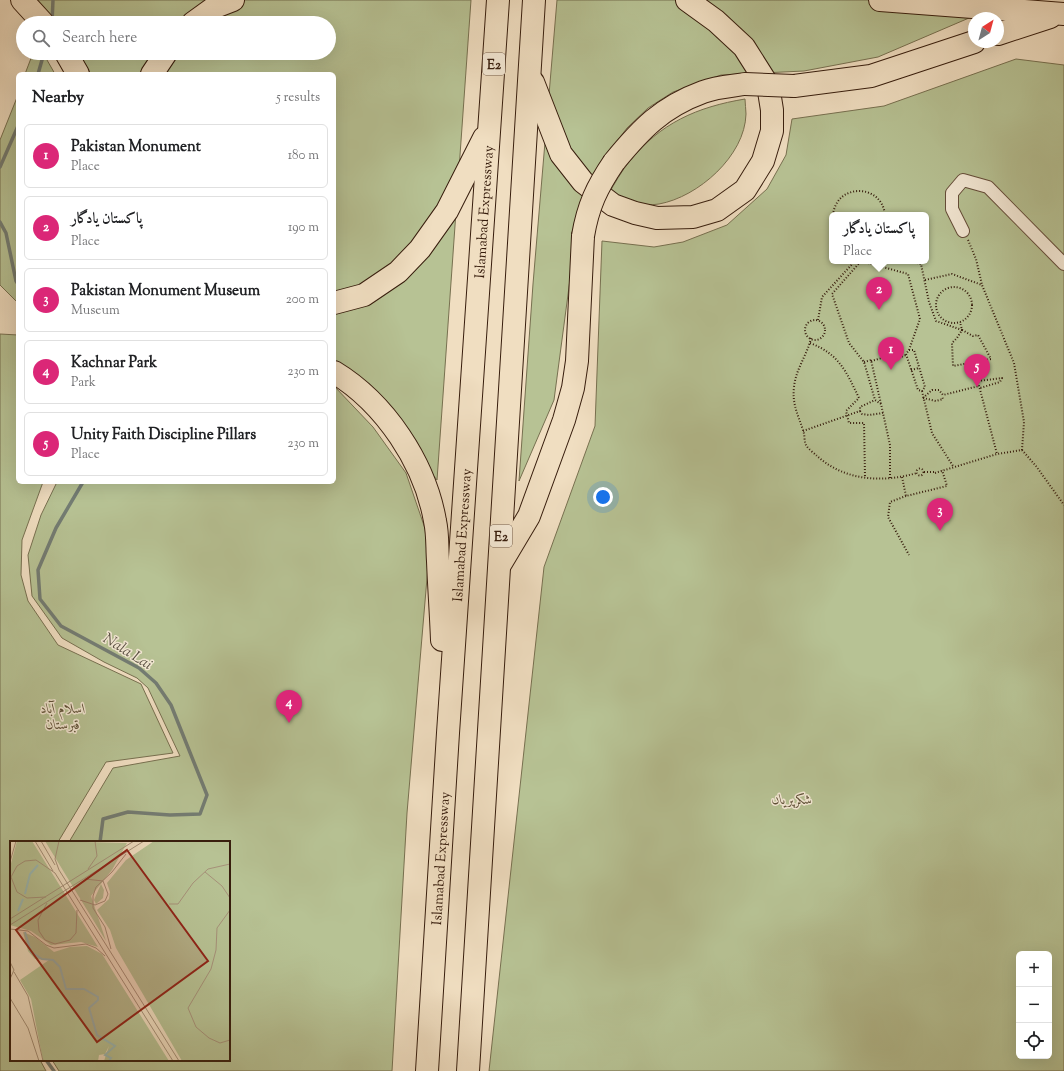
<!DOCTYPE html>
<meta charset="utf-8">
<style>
body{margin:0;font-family:"Sorts Mill Goudy",Amiri,serif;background:#f6f6f6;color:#202124}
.controls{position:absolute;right:12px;bottom:12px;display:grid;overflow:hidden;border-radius:6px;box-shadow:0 4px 16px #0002}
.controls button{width:36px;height:36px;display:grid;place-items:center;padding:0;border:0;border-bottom:1px solid #e0e0e0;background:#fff;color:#202124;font:20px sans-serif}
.compass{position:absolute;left:968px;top:12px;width:36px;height:36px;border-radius:50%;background:#fff;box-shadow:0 4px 16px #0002;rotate:36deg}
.you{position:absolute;left:603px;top:497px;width:14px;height:14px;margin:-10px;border:3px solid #fff;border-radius:50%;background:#1a73e8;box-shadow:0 0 0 6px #1a73e833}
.badge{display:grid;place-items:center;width:26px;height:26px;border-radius:50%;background:#db2777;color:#fff;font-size:13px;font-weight:700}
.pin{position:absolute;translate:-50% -33px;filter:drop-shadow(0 1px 2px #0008)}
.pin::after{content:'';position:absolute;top:21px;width:14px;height:12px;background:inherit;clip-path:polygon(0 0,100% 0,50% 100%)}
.popup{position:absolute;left:829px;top:212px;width:100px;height:52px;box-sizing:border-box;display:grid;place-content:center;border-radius:6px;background:#fff;filter:drop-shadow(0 1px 3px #0005);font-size:13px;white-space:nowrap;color:#757577}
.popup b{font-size:15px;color:#202124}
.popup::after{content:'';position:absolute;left:50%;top:100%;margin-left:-8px;border:8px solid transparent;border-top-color:#fff}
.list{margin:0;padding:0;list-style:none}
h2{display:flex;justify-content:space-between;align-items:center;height:52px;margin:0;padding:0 16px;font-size:17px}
h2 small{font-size:13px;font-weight:400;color:#757577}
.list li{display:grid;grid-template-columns:26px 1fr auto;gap:12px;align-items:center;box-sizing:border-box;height:64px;margin:0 8px 8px;padding:0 8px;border:1px solid #e0e0e0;border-radius:6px}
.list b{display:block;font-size:15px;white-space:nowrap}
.list p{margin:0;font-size:13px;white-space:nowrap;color:#757577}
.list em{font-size:13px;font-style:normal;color:#757577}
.icon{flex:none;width:22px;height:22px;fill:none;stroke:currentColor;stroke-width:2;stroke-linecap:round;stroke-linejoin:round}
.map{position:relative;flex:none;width:1064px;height:1071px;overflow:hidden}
.search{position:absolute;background:#fff;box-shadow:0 4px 16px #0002;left:16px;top:16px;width:320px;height:44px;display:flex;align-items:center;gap:10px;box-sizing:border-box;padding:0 14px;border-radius:22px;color:#757577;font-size:15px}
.panel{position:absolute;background:#fff;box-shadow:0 4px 16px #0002;left:16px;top:72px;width:320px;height:412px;border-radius:6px}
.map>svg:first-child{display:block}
.green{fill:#b7c294;stroke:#777050;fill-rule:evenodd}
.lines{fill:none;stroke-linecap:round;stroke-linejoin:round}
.stream{stroke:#737c73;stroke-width:3.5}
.street-casing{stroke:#654d3a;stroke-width:14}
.highway-casing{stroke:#371d0d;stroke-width:24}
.path{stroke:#371d0d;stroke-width:2;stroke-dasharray:1 2;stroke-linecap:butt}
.street{stroke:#f5ead7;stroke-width:12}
.highway{stroke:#f0dec1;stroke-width:22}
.highway-bridge-casing{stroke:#371d0d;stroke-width:24;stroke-linecap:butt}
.highway-bridge{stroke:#f0dec1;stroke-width:22}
.labels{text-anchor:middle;stroke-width:3;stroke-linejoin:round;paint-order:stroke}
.shield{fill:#f5ead7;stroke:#705a4a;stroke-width:1}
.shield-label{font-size:13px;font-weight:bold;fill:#371d0d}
.street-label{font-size:14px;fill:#371d0d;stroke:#f5ead7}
.park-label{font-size:14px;font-style:italic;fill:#5d4f36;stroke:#f5ead7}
.water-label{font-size:15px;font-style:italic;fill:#554c40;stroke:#f5ead7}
.inset-river{fill:none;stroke:#9bbbb7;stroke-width:2}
.inset-road{fill:none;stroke:#a69179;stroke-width:1}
.view{fill:#8f2418;fill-opacity:0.15;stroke:#8f2418;stroke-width:2}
.inset-edge{fill:none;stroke:#371d0d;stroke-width:2}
</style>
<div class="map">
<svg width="1064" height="1071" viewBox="0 0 1064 1071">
<rect width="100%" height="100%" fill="#f0dec1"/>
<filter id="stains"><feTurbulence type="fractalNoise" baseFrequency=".005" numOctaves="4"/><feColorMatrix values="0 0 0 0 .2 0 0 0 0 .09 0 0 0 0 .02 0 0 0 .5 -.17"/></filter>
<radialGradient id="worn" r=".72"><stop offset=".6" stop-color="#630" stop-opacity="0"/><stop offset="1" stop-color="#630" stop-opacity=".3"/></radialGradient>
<g class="green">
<path d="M 26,0 L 471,0 L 437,480 L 351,371 L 334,363 L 334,74 L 91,74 L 74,53 L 329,53 L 329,23 L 47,23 Z"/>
<path d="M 557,0 L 1011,0 L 878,57 L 804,71 L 721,75 L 673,92 L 648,108 L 627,128 L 604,158 L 580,204 L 554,400 L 519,481 L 533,284 Z"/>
<path d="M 33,53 L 43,53 L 55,74 L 25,74 Z"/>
<path d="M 1016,59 L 1064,65 L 1064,1071 L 489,1071 L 544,567 L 595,426 L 602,241 L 654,247 L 683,242 L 727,225 L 767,189 L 786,155 L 792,119 L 884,106 ZM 832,215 L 926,215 L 926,261 L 832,261 ZM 1019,954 L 1049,954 L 1049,1056 L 1019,1056 Z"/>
<path d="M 18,95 L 18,303 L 0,285 L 0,140 Z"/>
<path d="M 745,99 C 745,104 746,109 746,114 C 745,156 698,197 659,204 C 642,207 625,200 609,193 C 615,183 621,172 629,162 C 660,123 697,107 745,99 Z"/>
<path d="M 0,334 L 18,335 L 18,482 L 43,482 L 22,540 L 21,575 L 28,601 L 58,645 L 141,684 L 173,753 L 106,762 L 58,842 L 11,842 L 11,1060 L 40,1060 L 46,1071 L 0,1071 Z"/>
<path d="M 334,386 L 373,427 L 406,473 L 430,543 L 407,813 L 392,1071 L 59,1071 L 52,1060 L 229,1060 L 229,842 L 69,842 L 113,768 L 180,756 L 148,688 L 137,678 L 104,662 L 62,638 L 32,596 L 28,555 L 41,515 L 57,482 L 334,482 Z"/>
</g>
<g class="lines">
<g class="stream">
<path d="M 52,23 L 53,0"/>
<path d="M 38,74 L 44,53"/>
<path d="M 0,167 L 18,126"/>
<path d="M 0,222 L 6,233 L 16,281 L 18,284"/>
<path d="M 83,482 L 56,528 L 38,570 L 40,599 L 61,626 L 139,668 L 156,683 L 171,705 L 207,795 L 200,814 L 170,815 L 128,812 L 103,819 L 100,842"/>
<path d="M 46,1060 L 54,1071"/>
</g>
<g class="street-casing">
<path id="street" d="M 963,231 L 952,209 L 952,193 L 963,180 L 988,187 L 1064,264"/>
</g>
<g class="highway-casing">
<g id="highway">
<path d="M 22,0 L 43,23"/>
<path d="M 880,0 L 1064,14"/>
<path d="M 193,23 L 215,7 L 233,0"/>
<path d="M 998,34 L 1050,17"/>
<path d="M 66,53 L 78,74"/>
<path d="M 152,74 L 166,53"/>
<path d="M 533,82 L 561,154 L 583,182 L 613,205 L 635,213 L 657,218 L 693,217 L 717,210 L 745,190 L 763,161 L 772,131 L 772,110 L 768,85 L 744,47 L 716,21 L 687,0"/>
<path d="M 794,86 L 871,76 L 974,42"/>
<path d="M 614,162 C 641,129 662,107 703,92 C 716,87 732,86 745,84"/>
<path d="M 334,303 L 364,295 L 398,272 L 420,249 L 447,211 L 484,138"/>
<path d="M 334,372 C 385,403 425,463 435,521 C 438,534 437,548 438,561 C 439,587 441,613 442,640"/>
<path d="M 501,563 L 529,516 L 564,420 L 573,388 L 577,361 L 583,236"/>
<path id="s1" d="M 427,1071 L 448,733 L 498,0"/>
<path d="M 468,1071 L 534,0"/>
</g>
</g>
<g class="path">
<path d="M 833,215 C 836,183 882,183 885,215"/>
<path d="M 968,240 L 976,259 L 982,285"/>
<path d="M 908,261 L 921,264 L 929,302 L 936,321 L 962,330 L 960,322"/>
<path d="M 925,280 L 952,274 L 982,285 L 1014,363 L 1024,422 L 1022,450 L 997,454"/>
<circle cx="954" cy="305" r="18"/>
<path d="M 818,320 L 822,297 L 855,261"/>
<circle cx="815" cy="330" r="10"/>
<path d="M 962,330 L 973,336 L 978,335 L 991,359 L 953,366 L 952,343 L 957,338 Z"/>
<path d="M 811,338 C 807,356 796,368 794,387 C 792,404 798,415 803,430 C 805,435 804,441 806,445 C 808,449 814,453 817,456 C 845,481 882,483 917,473"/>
<path d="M 810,343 C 839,354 846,371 859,398 L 846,411 L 849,423 L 864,423 L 865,477"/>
<path d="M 909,350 L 914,350 L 925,387 L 922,391"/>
<path d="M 871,361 L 882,358 L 886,351 L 897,354 L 898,358 L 906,355"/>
<path d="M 864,362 L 871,360 L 881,404"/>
<path d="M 911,370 L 919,368"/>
<path d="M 978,381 L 1002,378 L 1000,382 L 980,388"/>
<path d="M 923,398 L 932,390 L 939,390 L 943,395 L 979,386"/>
<path d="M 923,398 L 936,401 L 943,399 L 942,396"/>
<path d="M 860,411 L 862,414 L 869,415 L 883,413"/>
<path d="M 803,431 L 860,411 L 860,407 L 875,400"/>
<path d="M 1022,450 L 1036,466 L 1064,505"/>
<circle cx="920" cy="472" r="3.5"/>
<path d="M 924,472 L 935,472"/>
<path d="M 935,473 L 997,454 L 973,363"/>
<path d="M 902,477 L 906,496 L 947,486 L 942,470"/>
<path d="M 890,478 L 890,445 L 881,404 L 875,400 L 864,362 L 849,343 L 832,294 L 861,261 L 908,274 L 920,319 L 909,350 L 906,354 L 918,390 L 922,391 L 932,433 L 953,466"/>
<path d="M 906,496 L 890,502 L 888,517 L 909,555"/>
</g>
<use href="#street" class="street"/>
<use href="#highway" class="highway"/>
<g class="highway-bridge-casing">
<g id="highway-bridge">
<path d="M 745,84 L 794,86"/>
<path d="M 583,236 C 588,206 597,187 614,162"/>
</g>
</g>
<use href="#highway-bridge" class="highway-bridge"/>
</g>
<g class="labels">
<g class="shield">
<rect x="483" y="53" width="22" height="22" rx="3"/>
<rect x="490" y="525" width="22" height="22" rx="3"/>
</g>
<g class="shield-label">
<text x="494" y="69">E2</text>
<text x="501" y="541">E2</text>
</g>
<g class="street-label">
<text dy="5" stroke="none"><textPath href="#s1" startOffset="861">Islamabad Expressway</textPath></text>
<text dy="5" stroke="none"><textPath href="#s1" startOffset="537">Islamabad Expressway</textPath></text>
<text dy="5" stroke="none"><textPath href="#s1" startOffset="213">Islamabad Expressway</textPath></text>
</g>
<g class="park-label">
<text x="63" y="713">اسلام آباد<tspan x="63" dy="16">قبرستان</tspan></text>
<text x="792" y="804">شکرپریاں</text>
</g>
<g class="water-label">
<text transform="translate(128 651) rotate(32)" y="5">Nala Lai</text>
</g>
</g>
<g transform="translate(10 841)">
<rect width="220" height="220" fill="#f0dec1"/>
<path d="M 7,0 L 22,0 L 88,106 L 71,101 L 41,104 L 21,90 L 0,84 L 0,26 ZM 35,0 L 117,2 L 102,29 L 81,55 L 96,100 ZM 144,0 L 220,0 L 220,220 L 172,220 L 106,107 L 100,89 L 87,69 L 99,58 L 100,51 L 97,42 L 116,19 ZM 91,43 L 94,49 L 93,57 L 86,63 L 84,59 ZM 13,91 L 25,96 L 44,111 L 60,106 L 77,105 L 92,113 L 159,220 L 94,220 L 99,205 L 95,213 L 89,214 L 88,220 L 33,220 L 21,158 L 10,139 L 39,119 L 25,118 L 18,110 Z" fill="#b7c294"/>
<path class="inset-river" d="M 15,53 L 20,33 L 28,24M 8,70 L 13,58M 15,91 L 21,111 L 32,118 L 43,119 L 50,126 L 56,148 L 74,148 L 88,156 L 88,159 L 79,167 L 87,194 L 105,205 L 95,214 L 101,217 L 99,220"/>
<path class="inset-road" d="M 25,0 L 43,30M 31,0 L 45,24M 49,0 L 45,18 L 49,29 L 169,220M 103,0 L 120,0M 0,21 L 6,0M 78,28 L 87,15 L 85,0M 195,31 L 212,45 L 220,57M 36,56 L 17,57 L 7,51 L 1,36 L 7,25 L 15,20 L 26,19 L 45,32 L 163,220M 70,59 L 85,64 L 95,60 L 98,53 L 93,40 L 75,38M 37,62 L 28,79 L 29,90 L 35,99 L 45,103 L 60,99 L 66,92 L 67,69M 159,63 L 168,63 L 183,42 L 198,28 L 220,23M 220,69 L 207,87 L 206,109 L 201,128 L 178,167 L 186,186 L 199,197 L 210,202 L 220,199M 0,78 L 124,0M 0,84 L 134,0M 0,88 L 18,90 L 36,104 L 44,107 L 76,103 L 86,107 L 95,115M 101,108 L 95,86 L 83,67 L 83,55 L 86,46 L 102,31 L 116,13M 0,121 L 4,129 L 0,138M 4,131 L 18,155 L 33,220M 0,157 L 18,187 L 29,220"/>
<path class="view" d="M 117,9 L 198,120 L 87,201 L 6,89 Z"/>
<rect width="220" height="220" class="inset-edge"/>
</g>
<rect width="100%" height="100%" filter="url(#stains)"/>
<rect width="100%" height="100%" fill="url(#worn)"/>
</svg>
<div class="controls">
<button>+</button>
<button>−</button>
<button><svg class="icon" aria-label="locate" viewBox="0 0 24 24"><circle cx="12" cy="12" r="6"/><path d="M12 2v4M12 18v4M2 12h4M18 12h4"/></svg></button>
</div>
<svg class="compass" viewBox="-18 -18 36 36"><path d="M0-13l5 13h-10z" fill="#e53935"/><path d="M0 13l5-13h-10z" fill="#757577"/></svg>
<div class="you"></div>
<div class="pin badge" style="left:891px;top:370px">1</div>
<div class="pin badge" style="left:879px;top:310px">2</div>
<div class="popup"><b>پاکستان یادگار</b>Place</div>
<div class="pin badge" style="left:940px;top:531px">3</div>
<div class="pin badge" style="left:289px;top:723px">4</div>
<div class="pin badge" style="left:977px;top:387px">5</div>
<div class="search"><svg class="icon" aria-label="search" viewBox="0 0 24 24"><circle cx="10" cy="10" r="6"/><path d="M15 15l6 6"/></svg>Search here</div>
<section class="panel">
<h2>Nearby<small>5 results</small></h2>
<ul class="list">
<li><span class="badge">1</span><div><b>Pakistan Monument</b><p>Place</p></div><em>180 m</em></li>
<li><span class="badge">2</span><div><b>پاکستان یادگار</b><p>Place</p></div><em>190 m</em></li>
<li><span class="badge">3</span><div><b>Pakistan Monument Museum</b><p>Museum</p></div><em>200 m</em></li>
<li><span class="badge">4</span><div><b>Kachnar Park</b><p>Park</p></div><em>230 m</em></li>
<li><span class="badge">5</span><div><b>Unity Faith Discipline Pillars</b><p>Place</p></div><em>230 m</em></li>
</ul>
</section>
</div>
